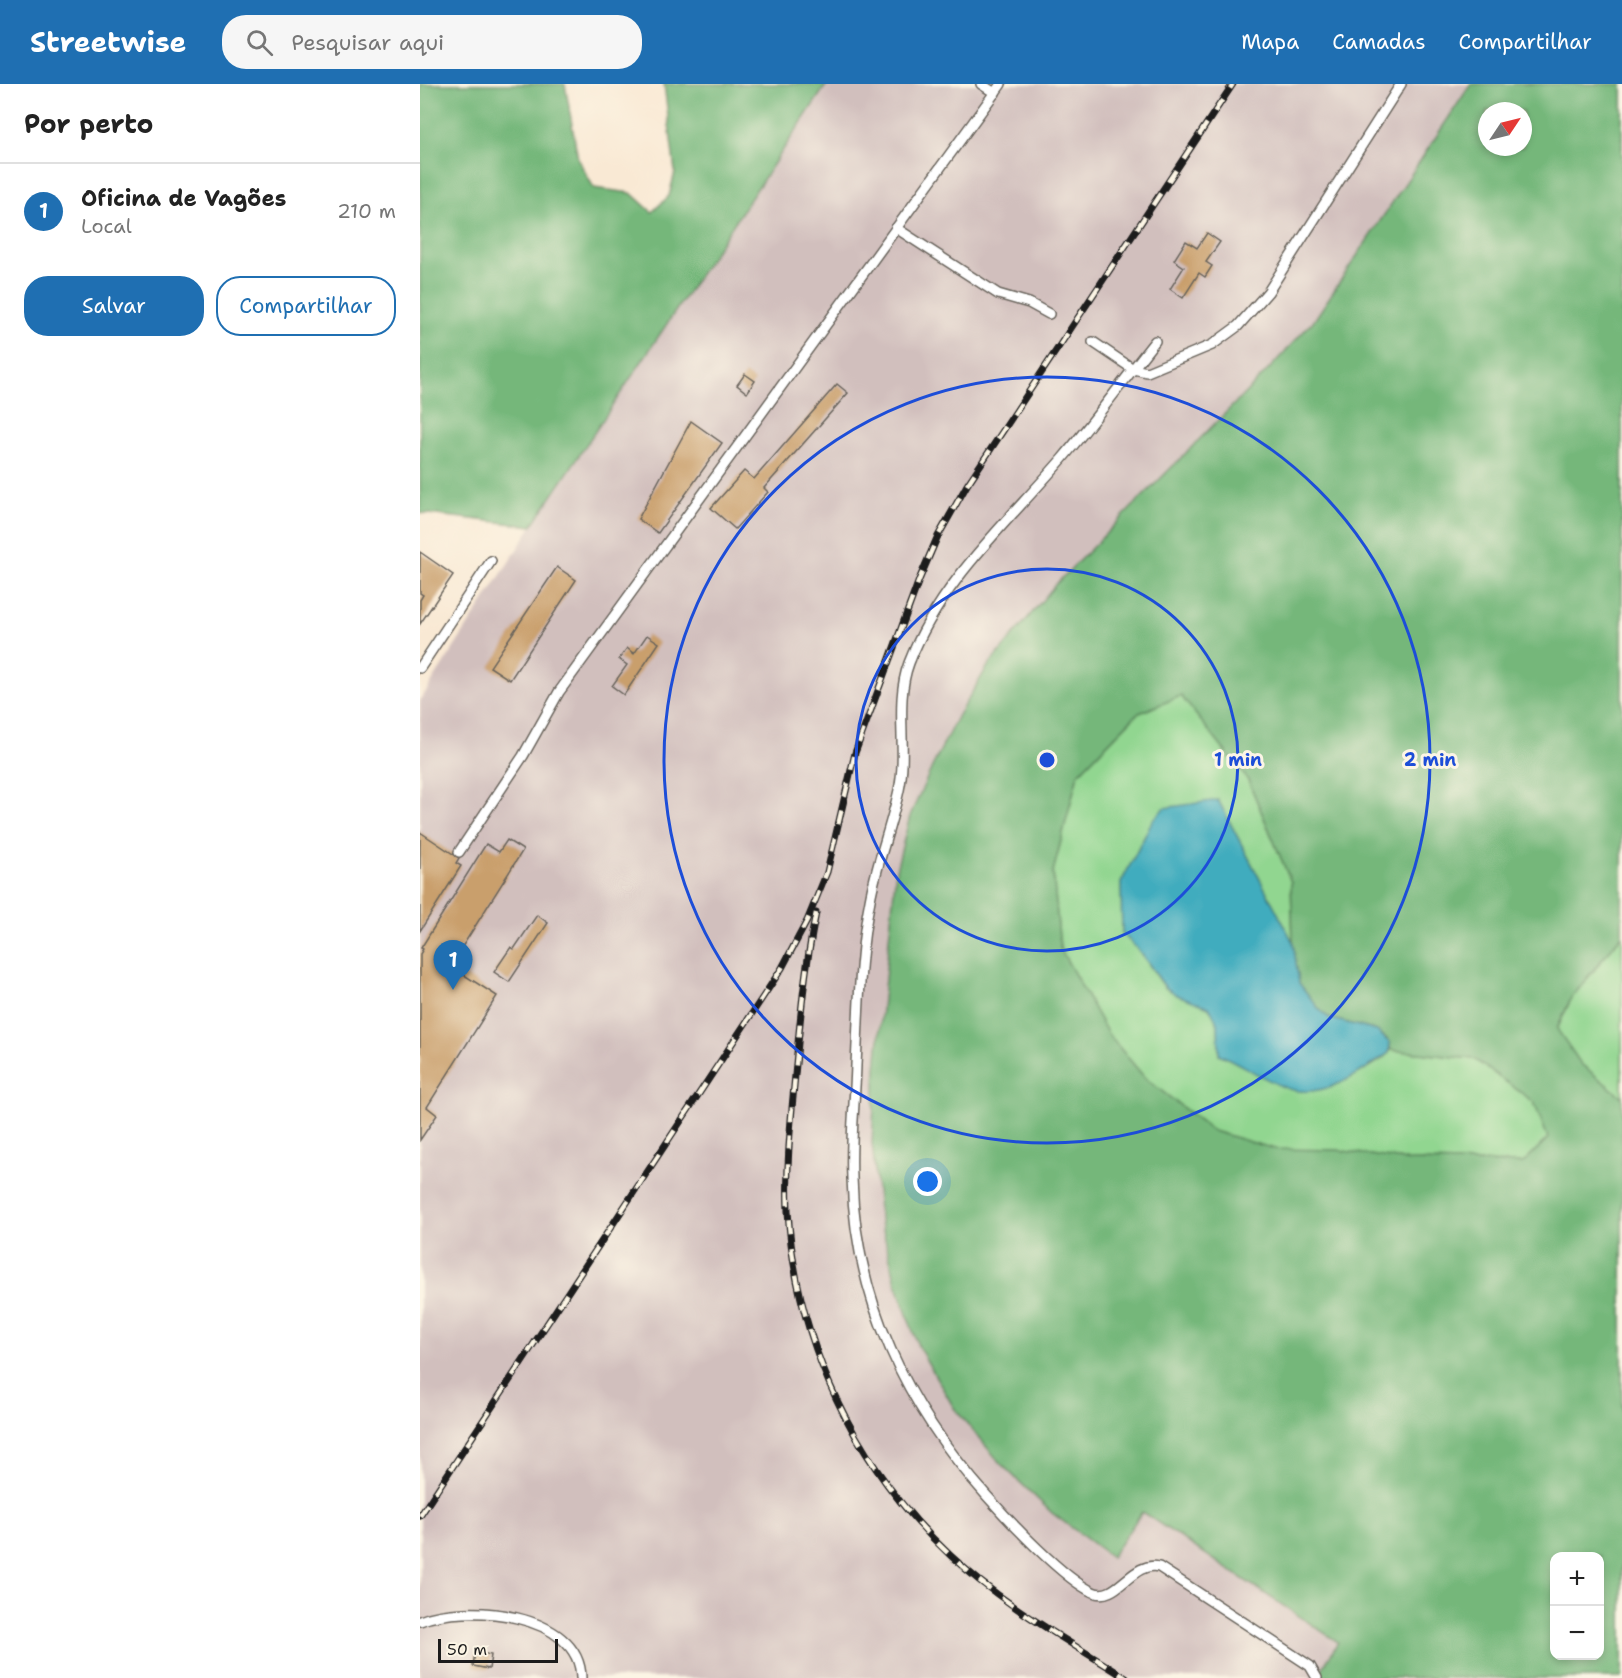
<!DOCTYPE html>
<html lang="pt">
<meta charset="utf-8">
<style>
body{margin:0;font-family:"Shantell Sans",sans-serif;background:#f6f6f6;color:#222}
.controls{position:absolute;right:18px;bottom:18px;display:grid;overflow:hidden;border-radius:12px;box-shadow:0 3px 9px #0003}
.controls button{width:54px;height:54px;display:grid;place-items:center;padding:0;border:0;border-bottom:2px solid #e0e0e0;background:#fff;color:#222;font:30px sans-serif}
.compass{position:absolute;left:1058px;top:18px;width:54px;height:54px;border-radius:50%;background:#fff;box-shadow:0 3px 9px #0003;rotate:55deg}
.scale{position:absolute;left:18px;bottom:15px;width:120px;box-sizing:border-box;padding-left:6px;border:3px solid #1c1c1c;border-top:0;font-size:16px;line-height:21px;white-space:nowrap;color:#1c1c1c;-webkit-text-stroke:4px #fcf5e5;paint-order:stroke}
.you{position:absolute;left:508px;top:1098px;width:21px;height:21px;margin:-15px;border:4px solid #fff;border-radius:50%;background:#1a73e8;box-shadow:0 0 0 9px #1a73e833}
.badge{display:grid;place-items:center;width:39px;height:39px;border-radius:50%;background:#1f6fb2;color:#fff;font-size:20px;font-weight:700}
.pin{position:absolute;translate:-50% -50px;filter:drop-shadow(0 2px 3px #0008)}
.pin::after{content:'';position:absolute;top:32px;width:21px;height:18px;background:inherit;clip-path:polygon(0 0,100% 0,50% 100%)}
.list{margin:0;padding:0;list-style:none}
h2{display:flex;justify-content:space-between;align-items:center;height:78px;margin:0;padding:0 24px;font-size:26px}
h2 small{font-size:20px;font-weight:400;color:#767676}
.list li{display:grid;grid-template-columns:39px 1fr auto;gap:18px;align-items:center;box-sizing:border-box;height:96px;padding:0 24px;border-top:2px solid #e0e0e0}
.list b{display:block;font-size:22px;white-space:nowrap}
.list p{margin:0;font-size:20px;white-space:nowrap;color:#767676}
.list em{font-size:20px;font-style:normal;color:#767676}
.actions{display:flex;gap:12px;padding:18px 24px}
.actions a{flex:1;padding:14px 0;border:2px solid #1f6fb2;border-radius:24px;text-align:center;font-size:21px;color:#1f6fb2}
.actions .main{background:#1f6fb2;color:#fff}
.icon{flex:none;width:33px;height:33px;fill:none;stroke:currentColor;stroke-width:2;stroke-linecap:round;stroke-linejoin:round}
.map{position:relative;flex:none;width:1202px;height:1594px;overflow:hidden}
header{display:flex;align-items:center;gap:36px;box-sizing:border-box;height:84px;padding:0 30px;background:#1f6fb2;color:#fff}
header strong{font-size:28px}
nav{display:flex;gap:33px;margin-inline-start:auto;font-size:21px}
.search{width:420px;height:54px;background:#f6f6f6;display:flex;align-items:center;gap:15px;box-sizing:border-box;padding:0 21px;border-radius:24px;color:#767676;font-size:22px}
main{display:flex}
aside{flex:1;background:#fff}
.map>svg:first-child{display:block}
.industrial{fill:#d1bfbd}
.green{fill:#91d690;stroke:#567956;stroke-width:1.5}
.forest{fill:#74b77a;stroke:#486a4b;stroke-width:1.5;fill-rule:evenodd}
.water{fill:#3facbe;stroke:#2e646d;stroke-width:1.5}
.building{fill:#c99f6c}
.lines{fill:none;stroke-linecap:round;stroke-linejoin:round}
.lane-casing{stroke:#69645c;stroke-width:12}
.lane{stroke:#fff;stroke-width:9}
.rail-casing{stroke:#1c1c1c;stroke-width:7}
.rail{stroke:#fcf5e5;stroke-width:4.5;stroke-dasharray:14;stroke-linecap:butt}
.ring{fill:none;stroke:#1d4ed8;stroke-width:3}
.centre{fill:#1d4ed8;stroke:#fcf5e5;stroke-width:3}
.ring-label{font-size:18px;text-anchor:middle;font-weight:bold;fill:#1d4ed8;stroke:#fcf5e5;stroke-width:6;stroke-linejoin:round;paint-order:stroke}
</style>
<header>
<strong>Streetwise</strong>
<div class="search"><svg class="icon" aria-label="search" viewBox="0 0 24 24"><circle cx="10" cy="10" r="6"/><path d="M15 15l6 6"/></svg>Pesquisar aqui</div>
<nav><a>Mapa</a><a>Camadas</a><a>Compartilhar</a></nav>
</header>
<main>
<aside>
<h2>Por perto<small></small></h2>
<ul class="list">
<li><span class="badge">1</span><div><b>Oficina de Vagões</b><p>Local</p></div><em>210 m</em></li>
</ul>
<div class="actions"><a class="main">Salvar</a><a>Compartilhar</a></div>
</aside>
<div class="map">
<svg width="1202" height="1594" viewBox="0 0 1202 1594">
<rect width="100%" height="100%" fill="#fcf5e5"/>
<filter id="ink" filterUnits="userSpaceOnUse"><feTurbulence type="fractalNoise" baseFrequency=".0167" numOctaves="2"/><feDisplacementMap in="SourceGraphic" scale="12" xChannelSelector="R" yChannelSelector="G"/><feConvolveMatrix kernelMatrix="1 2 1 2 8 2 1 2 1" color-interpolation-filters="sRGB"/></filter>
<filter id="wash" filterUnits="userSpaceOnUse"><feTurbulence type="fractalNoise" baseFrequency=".008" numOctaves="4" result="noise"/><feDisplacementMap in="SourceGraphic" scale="24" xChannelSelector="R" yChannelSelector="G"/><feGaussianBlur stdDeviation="1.35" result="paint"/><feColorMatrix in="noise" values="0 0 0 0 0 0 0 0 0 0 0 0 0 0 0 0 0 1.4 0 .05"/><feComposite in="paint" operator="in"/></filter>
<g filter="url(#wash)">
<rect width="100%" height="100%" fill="#f9e9d4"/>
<path class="industrial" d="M 407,0 L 1051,0 L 895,235 L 849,285 L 635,501 L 568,582 L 538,631 L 490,732 L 476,786 L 456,984 L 452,1059 L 460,1135 L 476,1199 L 498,1261 L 691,1472 L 721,1428 L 918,1558 L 897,1594 L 0,1594 L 0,617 L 112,442 Z"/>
<g class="green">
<path d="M 761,611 L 828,696 L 871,798 L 873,858 L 798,716 L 733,736 L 701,799 L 702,849 L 721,869 L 745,904 L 789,923 L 798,940 L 799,970 C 855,995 881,1024 941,988 C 951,982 965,975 971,966 L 1054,975 L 1114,1018 L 1128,1054 L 1103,1079 L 990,1077 L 917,1066 L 855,1066 L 793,1047 L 725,994 L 688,950 L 640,864 L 633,788 L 658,690 L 717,630 Z"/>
<path d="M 1202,851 L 1202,1013 L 1161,980 L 1137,946 L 1151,915 Z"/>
</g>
<g class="forest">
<path d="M 0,0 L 145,0 L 158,75 L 174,104 L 211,109 L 232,128 L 249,112 L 255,88 L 244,0 L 407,0 L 112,442 L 0,429 Z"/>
<path d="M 1051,0 L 1202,0 L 1202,851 L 1151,914 L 1137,945 L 1161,980 L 1202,1013 L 1202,1594 L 897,1594 L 918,1558 L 722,1428 L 691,1473 L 632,1429 L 580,1379 L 534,1324 L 498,1262 L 476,1199 L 460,1135 L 452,1059 L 456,984 L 476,786 L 490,732 L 512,683 L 538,631 L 568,582 L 635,501 L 849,285 L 895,235 ZM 1067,27 L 1103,27 L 1103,63 L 1067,63 ZM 761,612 L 828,696 L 871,798 L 873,858 L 879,899 L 899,925 L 909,934 L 957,947 L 967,955 L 971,966 L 1054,975 L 1114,1018 L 1128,1054 L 1103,1079 L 990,1077 L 917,1066 L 855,1065 L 793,1047 L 725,994 L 688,950 L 640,864 L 633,788 L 658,690 L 717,630 ZM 1134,1472 L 1180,1472 L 1180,1572 L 1134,1572 Z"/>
</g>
<path class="water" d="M 798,716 L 873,858 L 879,899 L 899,925 L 909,934 L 957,947 L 970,959 L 969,969 C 941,989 902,1017 866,1004 C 843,995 821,980 799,970 L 798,940 L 789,923 L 757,911 L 745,903 L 721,869 L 702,849 L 701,799 L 733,736 L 744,724 Z"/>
<g id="blocks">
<g class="building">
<path d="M 787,149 L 800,158 L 786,178 L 792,182 L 785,193 L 779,189 L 763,214 L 750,205 L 764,183 L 754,176 L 766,157 L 777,164 Z"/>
<path d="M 325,290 L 335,297 L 327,309 L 317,301 Z"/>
<path d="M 417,300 L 428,309 L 344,404 L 348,408 L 315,445 L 291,424 L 324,387 L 334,395 Z"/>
<path d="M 271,337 L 302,359 L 238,449 L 218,435 Z"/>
<path d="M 0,468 L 33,491 L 0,540 L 0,516 L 3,511 L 0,509 Z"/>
<path d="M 137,483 L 156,496 L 90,596 L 70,583 Z"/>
<path d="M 227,551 L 239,559 L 204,611 L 192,602 L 207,581 L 199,575 L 207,564 L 214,570 Z"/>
<path d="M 0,748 L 39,774 L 36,779 L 41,782 L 0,847 Z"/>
<path d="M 87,756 L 103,766 L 30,882 L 77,912 L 7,1023 L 17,1031 L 0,1056 L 0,870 L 3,865 L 1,864 L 66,760 L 79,768 Z"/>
<path d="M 117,831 L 128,839 L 89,898 L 74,888 L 91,863 L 94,865 Z"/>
<path d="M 55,1568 L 71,1571 L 69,1585 L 53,1582 Z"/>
</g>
</g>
</g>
<g filter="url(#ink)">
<use href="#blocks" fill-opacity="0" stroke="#69645c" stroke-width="1.5"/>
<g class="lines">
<g class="lane-casing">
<g id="lane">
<path d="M 561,0 L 575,9"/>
<path d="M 476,144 L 578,210 L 609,219 L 629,230"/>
<path d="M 735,257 C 704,296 674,337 642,375 C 586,440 520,498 489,579 C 474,619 488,665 479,706 C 471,743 457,778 450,816 C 439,870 439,926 436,981 C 435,1018 430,1056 432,1094 C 435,1216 487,1323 567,1412 C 590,1438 644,1495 673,1508 C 697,1519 712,1476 739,1483 L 890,1582 L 897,1594"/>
<path d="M 673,258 L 713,285 L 727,288 L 792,261 L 818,242 L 848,208 L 981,0"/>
<path d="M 0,584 L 71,477"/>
<path d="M 39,768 L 103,672 L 139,608 L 581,0"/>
<path d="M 0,1537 C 45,1519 160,1528 161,1594"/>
</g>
</g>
<use href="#lane" class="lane"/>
<g class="rail-casing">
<g id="rail">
<path d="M 396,829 C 385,882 380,936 375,991 C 371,1036 366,1081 368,1127 C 376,1258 435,1383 531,1472 C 583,1521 647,1556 706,1594"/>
<path d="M 0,1432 L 362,884 L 387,837 L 407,788 L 435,669 L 499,496 L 517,454 L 547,401 L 813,0"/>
</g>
</g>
<use href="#rail" class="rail"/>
</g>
</g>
<g class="ring">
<circle cx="627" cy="676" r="191"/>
<circle cx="627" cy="676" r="383"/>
</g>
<circle cx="627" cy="676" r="9" class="centre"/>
<g class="ring-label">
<text x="818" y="682">1 min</text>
<text x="1010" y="682">2 min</text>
</g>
</svg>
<div class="controls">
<button>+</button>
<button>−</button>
</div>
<svg class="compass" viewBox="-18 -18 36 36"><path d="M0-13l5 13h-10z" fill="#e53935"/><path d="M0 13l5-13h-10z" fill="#767676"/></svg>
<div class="scale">50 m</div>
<div class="you"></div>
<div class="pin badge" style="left:33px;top:906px">1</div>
</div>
</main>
